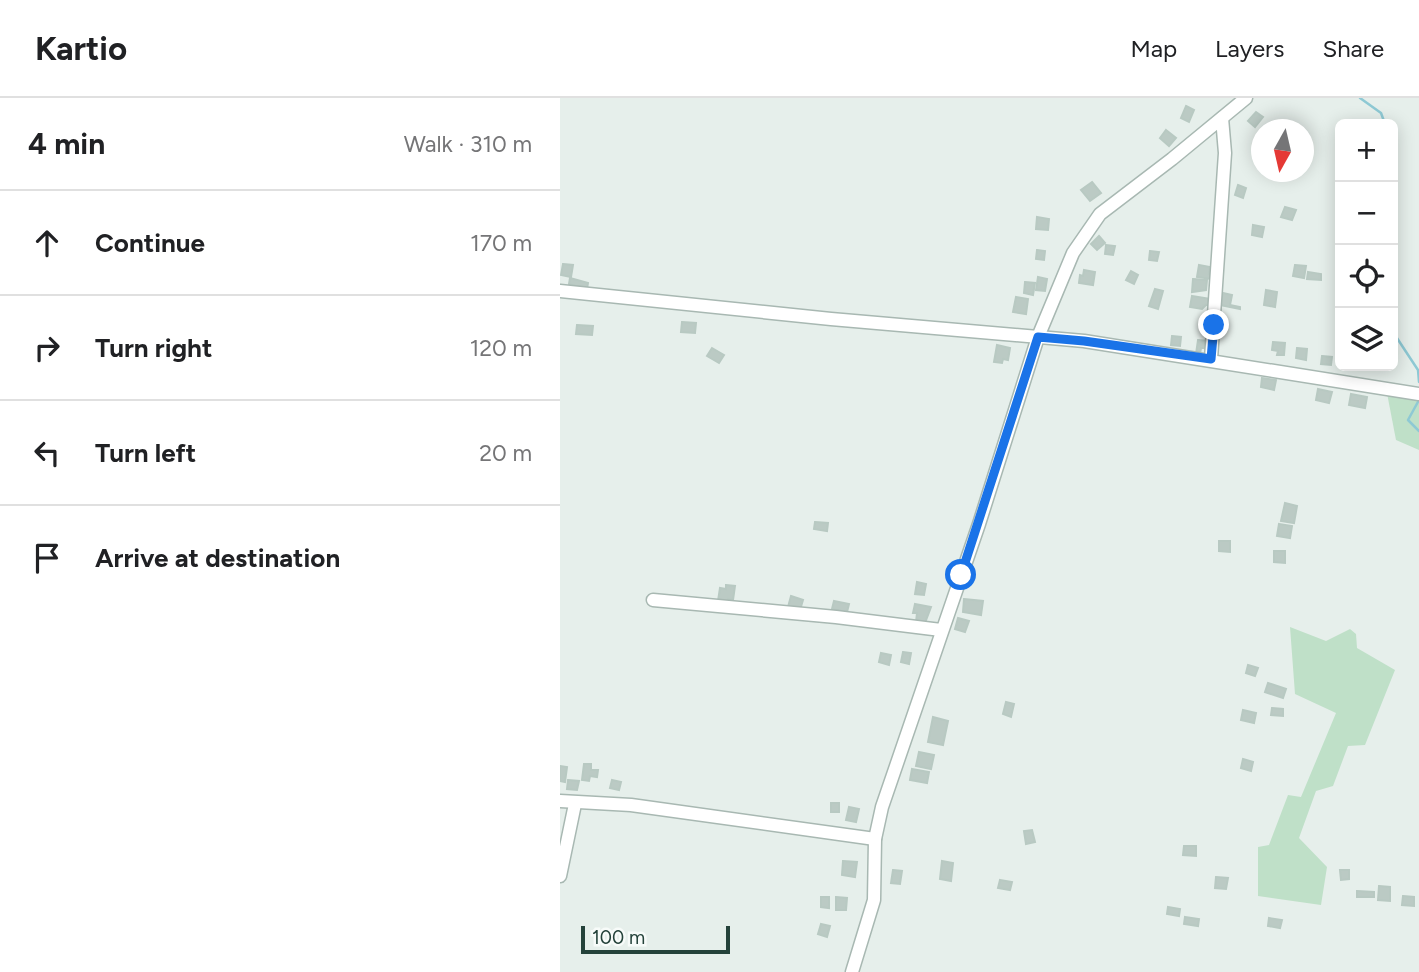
<!DOCTYPE html>
<meta charset="utf-8">
<style>
body{margin:0;font-family:Figtree,sans-serif;background:#f2f2f2;color:#202124}
.controls{position:absolute;right:21px;top:21px;display:grid;overflow:hidden;border-radius:10px;box-shadow:0 4px 18px #0003}
.controls button{width:63px;height:63px;display:grid;place-items:center;padding:0;border:0;border-bottom:2px solid #e0e0e0;background:#fff;color:#202124;font:35px sans-serif}
.compass{position:absolute;left:691px;top:21px;width:63px;height:63px;border-radius:50%;background:#fff;box-shadow:0 4px 18px #0003;rotate:188deg}
.scale{position:absolute;left:21px;bottom:18px;width:149px;box-sizing:border-box;padding-left:7px;border:4px solid #24423a;border-top:0;font-size:19px;line-height:24px;white-space:nowrap;color:#24423a;-webkit-text-stroke:5px #f7fbf9;paint-order:stroke}
.stop{position:absolute;width:21px;height:21px;margin:-16px;border:5px solid #1a73e8;border-radius:50%;background:#fff}
.stop.end{background:#1a73e8;border-color:#fff;box-shadow:0 2px 7px #0008}
.list{margin:0;padding:0;list-style:none}
h2{display:flex;justify-content:space-between;align-items:center;height:91px;margin:0;padding:0 28px;font-size:30px}
h2 small{font-size:23px;font-weight:400;color:#757577}
.list li{display:grid;grid-template-columns:46px 1fr auto;gap:21px;align-items:center;box-sizing:border-box;height:105px;padding:0 28px;border-top:2px solid #e0e0e0}
.list b{display:block;font-size:26px;white-space:nowrap}
.list em{font-size:23px;font-style:normal;color:#757577}
.icon{flex:none;width:38px;height:38px;fill:none;stroke:currentColor;stroke-width:2;stroke-linecap:round;stroke-linejoin:round}
.map{position:relative;flex:none;width:859px;height:874px;overflow:hidden}
header{display:flex;align-items:center;gap:42px;box-sizing:border-box;height:98px;padding:0 35px;background:#fff;border-bottom:2px solid #e0e0e0}
header strong{font-size:33px}
nav{display:flex;gap:38px;margin-inline-start:auto;font-size:24px}
main{display:flex}
aside{flex:1;background:#fff}
.map>svg:first-child{display:block}
.green{fill:#bfe0c8}
.lines{fill:none;stroke-linecap:round;stroke-linejoin:round}
.stream{stroke:#8ec9d4;stroke-width:2.5}
.building{fill:#bbcac4;stroke:#b8c9c2;stroke-width:2}
.minor-casing{stroke:#a8b8b2;stroke-width:15}
.minor{stroke:#fff;stroke-width:12}
.route{stroke:#1a73e8;stroke-width:9}
</style>
<header>
<strong>Kartio</strong>
<nav><a>Map</a><a>Layers</a><a>Share</a></nav>
</header>
<main>
<aside>
<h2>4 min<small>Walk · 310 m</small></h2>
<ul class="list">
<li><svg class="icon" aria-label="ahead" viewBox="0 0 24 24"><path d="M12 20V5M6 11l6-6 6 6"/></svg><div><b>Continue</b></div><em>170 m</em></li>
<li><svg class="icon" aria-label="right" viewBox="0 0 24 24"><path d="M7 20v-9h11M14 6l5 5-5 5"/></svg><div><b>Turn right</b></div><em>120 m</em></li>
<li><svg class="icon" aria-label="left" viewBox="0 0 24 24"><path d="M17 20v-9H6M10 6l-5 5 5 5"/></svg><div><b>Turn left</b></div><em>20 m</em></li>
<li><svg class="icon" aria-label="arrive" viewBox="0 0 24 24"><path d="M6 21V4h12l-3 4 3 4H6"/></svg><div><b>Arrive at destination</b></div></li>
</ul>
</aside>
<div class="map">
<svg width="859" height="874" viewBox="0 0 859 874">
<rect width="100%" height="100%" fill="#e6efeb"/>
<g class="green">
<path d="M 826,290 L 859,296 L 859,352 L 836,342 Z"/>
<path d="M 730,529 L 766,543 L 790,531 L 796,536 L 797,550 L 835,572 L 805,647 L 788,648 L 773,688 L 756,693 L 739,740 L 767,769 L 761,807 L 698,798 L 698,749 L 709,747 L 728,697 L 741,699 L 776,615 L 735,596 Z"/>
</g>
<g class="lines">
<g class="stream">
<path d="M 800,0 L 821,15 L 825,26"/>
<path d="M 833,46 L 836,54 L 833,57"/>
<path d="M 833,234 L 858,272 L 859,284"/>
<path d="M 859,302 L 848,322 L 859,333"/>
</g>
</g>
<g class="building">
<path d="M 626,8 L 634,12 L 629,24 L 621,20 Z"/>
<path d="M 696,14 L 703,19 L 695,29 L 688,23 Z"/>
<path d="M 606,32 L 616,40 L 609,48 L 600,40 Z"/>
<path d="M 532,84 L 541,95 L 530,103 L 521,92 Z"/>
<path d="M 678,87 L 686,90 L 683,100 L 675,97 Z"/>
<path d="M 725,109 L 736,112 L 732,122 L 721,119 Z"/>
<path d="M 477,119 L 489,121 L 488,132 L 476,131 Z"/>
<path d="M 693,127 L 704,129 L 702,139 L 692,137 Z"/>
<path d="M 539,138 L 545,145 L 537,152 L 531,146 Z"/>
<path d="M 546,147 L 555,148 L 553,157 L 545,156 Z"/>
<path d="M 477,152 L 485,153 L 484,162 L 476,161 Z"/>
<path d="M 590,153 L 599,154 L 597,163 L 589,162 Z"/>
<path d="M 3,166 L 13,167 L 11,179 L 1,177 Z"/>
<path d="M 639,167 L 650,169 L 649,176 L 652,176 L 652,181 L 637,179 Z"/>
<path d="M 735,167 L 746,168 L 744,180 L 733,178 Z"/>
<path d="M 524,172 L 535,174 L 533,187 L 519,185 L 520,177 L 523,178 Z"/>
<path d="M 571,173 L 578,177 L 574,186 L 566,182 Z"/>
<path d="M 748,174 L 761,176 L 761,182 L 747,181 Z"/>
<path d="M 478,179 L 487,181 L 485,193 L 476,192 Z"/>
<path d="M 10,180 L 28,185 L 27,191 L 9,186 Z"/>
<path d="M 633,181 L 647,182 L 646,192 L 632,194 Z"/>
<path d="M 465,184 L 475,185 L 473,197 L 464,195 Z"/>
<path d="M 595,191 L 603,193 L 598,211 L 589,208 Z"/>
<path d="M 706,192 L 717,194 L 715,209 L 704,207 Z"/>
<path d="M 663,195 L 672,197 L 670,207 L 680,209 L 680,211 L 660,207 Z"/>
<path d="M 632,198 L 651,201 L 650,207 L 646,207 L 642,211 L 630,209 Z"/>
<path d="M 456,199 L 468,201 L 466,216 L 453,214 Z"/>
<path d="M 122,224 L 136,225 L 135,235 L 121,234 Z"/>
<path d="M 17,227 L 33,228 L 32,237 L 16,236 Z"/>
<path d="M 612,238 L 621,239 L 620,248 L 611,247 Z"/>
<path d="M 638,242 L 648,243 L 648,250 L 641,250 L 640,256 L 636,256 Z"/>
<path d="M 713,244 L 725,245 L 724,257 L 717,257 L 718,253 L 712,252 Z"/>
<path d="M 437,247 L 450,250 L 448,262 L 443,261 L 442,265 L 434,264 Z"/>
<path d="M 152,250 L 164,257 L 159,265 L 147,258 Z"/>
<path d="M 737,250 L 747,251 L 746,262 L 736,260 Z"/>
<path d="M 762,258 L 772,259 L 771,267 L 761,266 Z"/>
<path d="M 702,280 L 716,282 L 714,292 L 701,289 Z"/>
<path d="M 758,291 L 772,294 L 769,305 L 756,302 Z"/>
<path d="M 791,296 L 807,299 L 805,310 L 789,307 Z"/>
<path d="M 725,405 L 737,408 L 734,425 L 721,423 Z"/>
<path d="M 255,424 L 268,425 L 267,433 L 254,431 Z"/>
<path d="M 719,426 L 732,428 L 730,440 L 717,438 Z"/>
<path d="M 659,443 L 670,443 L 670,454 L 659,453 Z"/>
<path d="M 714,453 L 725,453 L 725,465 L 714,464 Z"/>
<path d="M 357,484 L 366,486 L 364,497 L 355,496 Z"/>
<path d="M 166,487 L 175,488 L 173,502 L 168,501 L 168,505 L 158,503 L 160,490 L 166,491 Z"/>
<path d="M 231,498 L 243,502 L 240,512 L 228,509 Z"/>
<path d="M 404,501 L 423,503 L 421,517 L 403,514 Z"/>
<path d="M 274,503 L 289,506 L 287,514 L 272,511 Z"/>
<path d="M 355,506 L 371,509 L 365,525 L 356,524 L 357,515 L 353,515 Z"/>
<path d="M 398,520 L 409,523 L 405,534 L 395,531 Z"/>
<path d="M 343,554 L 351,555 L 349,566 L 341,564 Z"/>
<path d="M 321,555 L 331,557 L 329,567 L 319,564 Z"/>
<path d="M 688,567 L 698,570 L 695,578 L 686,575 Z"/>
<path d="M 708,585 L 726,591 L 723,600 L 705,594 Z"/>
<path d="M 446,604 L 454,606 L 451,619 L 443,616 Z"/>
<path d="M 712,610 L 723,611 L 723,618 L 711,617 Z"/>
<path d="M 683,612 L 696,615 L 694,625 L 681,622 Z"/>
<path d="M 373,619 L 388,623 L 383,647 L 368,644 Z"/>
<path d="M 359,654 L 374,657 L 371,671 L 356,668 Z"/>
<path d="M 683,661 L 693,664 L 691,673 L 681,670 Z"/>
<path d="M 24,666 L 31,666 L 31,672 L 38,672 L 37,679 L 30,678 L 29,683 L 22,682 Z"/>
<path d="M 0,668 L 7,669 L 5,684 L 0,683 Z"/>
<path d="M 352,671 L 369,674 L 367,685 L 350,682 Z"/>
<path d="M 8,682 L 19,683 L 17,692 L 7,691 Z"/>
<path d="M 52,682 L 61,684 L 59,692 L 50,690 Z"/>
<rect x="271" y="705" width="8" height="9"/>
<path d="M 289,709 L 299,711 L 296,724 L 286,722 Z"/>
<path d="M 472,732 L 475,744 L 466,746 L 464,733 Z"/>
<path d="M 624,748 L 636,748 L 636,758 L 623,757 Z"/>
<path d="M 283,763 L 297,764 L 295,779 L 282,777 Z"/>
<path d="M 382,763 L 393,765 L 391,783 L 380,781 Z"/>
<path d="M 333,772 L 342,773 L 340,786 L 331,785 Z"/>
<path d="M 780,772 L 789,772 L 789,781 L 781,782 Z"/>
<path d="M 656,779 L 668,780 L 666,791 L 655,790 Z"/>
<path d="M 440,782 L 452,784 L 450,792 L 438,790 Z"/>
<path d="M 819,788 L 830,789 L 830,803 L 818,802 Z"/>
<path d="M 797,793 L 814,794 L 814,799 L 797,799 Z"/>
<path d="M 843,798 L 854,799 L 854,808 L 842,807 Z"/>
<path d="M 261,799 L 269,799 L 269,810 L 261,809 Z"/>
<path d="M 276,799 L 287,800 L 286,812 L 276,812 Z"/>
<path d="M 608,809 L 620,811 L 619,818 L 607,816 Z"/>
<path d="M 625,819 L 639,821 L 638,828 L 624,826 Z"/>
<path d="M 709,820 L 722,822 L 720,830 L 708,828 Z"/>
<path d="M 261,826 L 270,828 L 267,839 L 258,836 Z"/>
</g>
<g class="lines">
<g class="minor-casing">
<g id="minor">
<path d="M 0,193 L 271,221 L 524,243 L 859,296"/>
<path d="M 651,261 L 665,55 L 662,20"/>
<path d="M 93,502 L 276,519 L 381,532"/>
<path d="M 0,703 L 71,707 L 315,741"/>
<path d="M 0,778 L 15,706"/>
<path d="M 292,874 L 314,802 L 315,741 L 322,709 L 419,426 L 478,239 L 513,155 L 540,116 L 612,61 L 686,0"/>
</g>
</g>
<use href="#minor" class="minor"/>
</g>
<g class="lines">
<path class="route" d="M 401,477 L 478,239 L 524,243 L 651,261 L 654,227"/>
</g>
</svg>
<div class="controls">
<button>+</button>
<button>−</button>
<button><svg class="icon" aria-label="locate" viewBox="0 0 24 24"><circle cx="12" cy="12" r="6"/><path d="M12 2v4M12 18v4M2 12h4M18 12h4"/></svg></button>
<button><svg class="icon" aria-label="layers" viewBox="0 0 24 24"><path d="M12 4l9 5-9 5-9-5zM3 14l9 5 9-5"/></svg></button>
</div>
<svg class="compass" viewBox="-18 -18 36 36"><path d="M0-13l5 13h-10z" fill="#e53935"/><path d="M0 13l5-13h-10z" fill="#757577"/></svg>
<div class="scale">100 m</div>
<div class="stop" style="left:401px;top:477px"></div>
<div class="stop end" style="left:654px;top:227px"></div>
</div>
</main>
